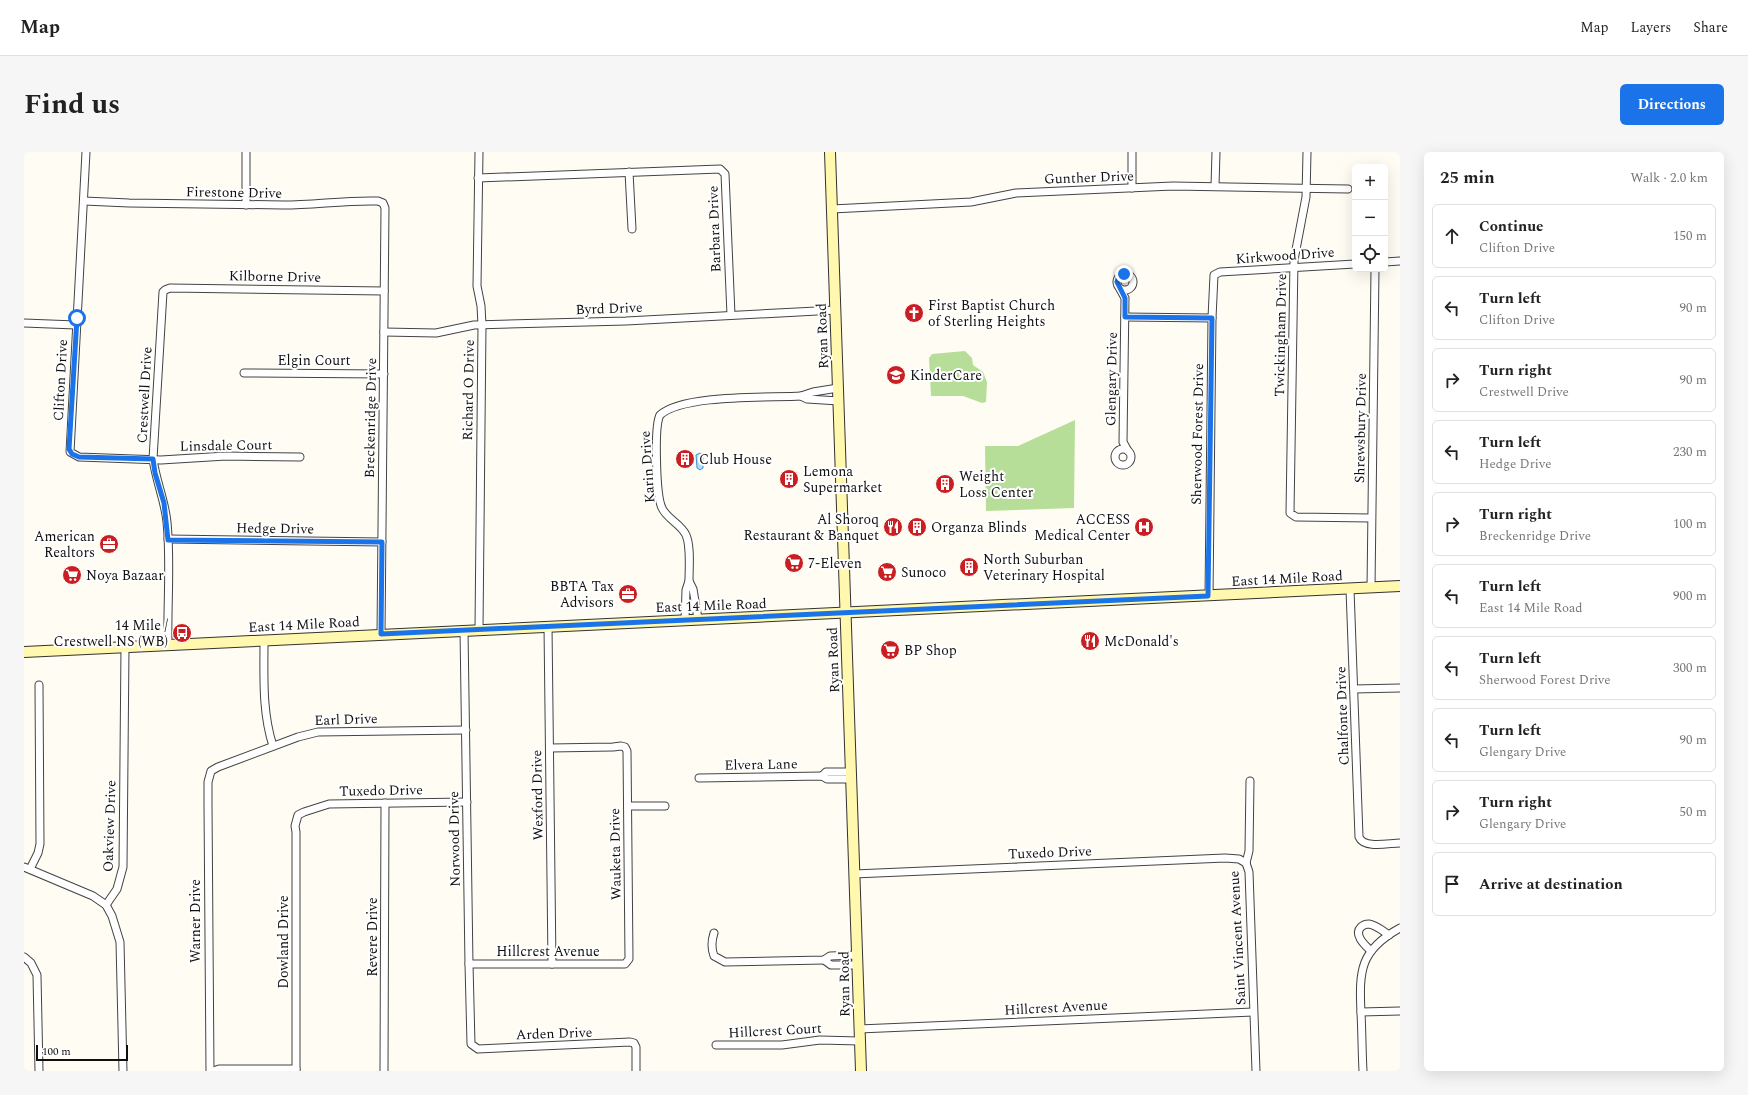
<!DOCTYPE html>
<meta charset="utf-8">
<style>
body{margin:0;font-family:Spectral,serif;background:#f6f6f6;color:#222}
.controls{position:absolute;right:12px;top:12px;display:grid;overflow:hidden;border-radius:6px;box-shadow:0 4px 16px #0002}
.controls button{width:36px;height:36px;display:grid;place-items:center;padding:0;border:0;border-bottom:1px solid #e0e0e0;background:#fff;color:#222;font:20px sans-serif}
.scale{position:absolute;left:12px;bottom:10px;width:92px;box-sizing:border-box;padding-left:4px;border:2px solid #101010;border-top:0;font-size:11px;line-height:14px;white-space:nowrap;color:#101010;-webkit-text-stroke:3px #fff;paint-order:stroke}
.stop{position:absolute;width:12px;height:12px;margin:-9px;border:3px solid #1a73e8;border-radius:50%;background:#fff}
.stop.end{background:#1a73e8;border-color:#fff;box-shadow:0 1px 4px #0008}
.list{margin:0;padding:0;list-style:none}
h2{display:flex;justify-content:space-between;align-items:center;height:52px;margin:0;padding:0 16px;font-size:17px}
h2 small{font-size:13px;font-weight:400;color:#767676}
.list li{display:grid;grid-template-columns:26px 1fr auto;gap:12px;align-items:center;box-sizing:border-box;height:64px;margin:0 8px 8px;padding:0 8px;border:1px solid #e0e0e0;border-radius:6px}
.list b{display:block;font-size:15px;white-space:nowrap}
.list p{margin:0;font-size:13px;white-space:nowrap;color:#767676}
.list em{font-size:13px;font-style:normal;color:#767676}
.icon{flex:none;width:22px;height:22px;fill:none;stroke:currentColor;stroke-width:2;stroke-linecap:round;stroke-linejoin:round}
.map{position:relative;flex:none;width:1376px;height:919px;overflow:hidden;border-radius:6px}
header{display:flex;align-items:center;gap:24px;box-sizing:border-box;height:56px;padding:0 20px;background:#fff;border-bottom:1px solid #e0e0e0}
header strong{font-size:19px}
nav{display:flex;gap:22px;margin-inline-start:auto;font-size:14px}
.intro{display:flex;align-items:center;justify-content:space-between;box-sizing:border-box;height:96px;padding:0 24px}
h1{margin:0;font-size:28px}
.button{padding:10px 18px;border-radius:6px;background:#1a73e8;color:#fff;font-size:14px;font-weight:700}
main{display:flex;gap:24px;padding:0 24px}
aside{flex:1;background:#fff;border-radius:6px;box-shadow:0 4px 16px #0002}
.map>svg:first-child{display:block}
.forest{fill:#b6de98}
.water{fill:#b4defa;stroke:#3793d5}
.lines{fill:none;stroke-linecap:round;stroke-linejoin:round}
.street-casing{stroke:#434343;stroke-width:9}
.secondary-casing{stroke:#323232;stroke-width:12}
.street{stroke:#fff;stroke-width:7}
.secondary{stroke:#fff8ae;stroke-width:10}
.route{stroke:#1a73e8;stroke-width:5}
.labels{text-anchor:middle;stroke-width:4;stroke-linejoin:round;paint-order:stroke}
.street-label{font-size:14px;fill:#101010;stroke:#fff}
.poi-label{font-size:14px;fill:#101010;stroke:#fff;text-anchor:start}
</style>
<header>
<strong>Map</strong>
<nav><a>Map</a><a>Layers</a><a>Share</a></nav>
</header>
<div class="intro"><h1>Find us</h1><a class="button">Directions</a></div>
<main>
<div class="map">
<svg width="1376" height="919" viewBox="0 0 1376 919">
<rect width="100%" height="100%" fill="#fffdf3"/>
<g class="forest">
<path d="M 941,199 L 948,206 L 949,213 L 959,220 L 963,230 L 962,250 L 958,251 L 939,244 L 907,244 L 905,206 L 908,202 Z"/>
<path d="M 1051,268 L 1050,356 L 962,359 L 961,294 L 994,294 Z"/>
</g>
<path class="water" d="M 676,301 L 679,303 L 679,316 L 676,318 L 673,316 L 672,303 Z"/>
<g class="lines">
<g class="street-casing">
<g id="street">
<path d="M 62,0 L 46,300 L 55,305 L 137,308 L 202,304 L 276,305"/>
<path d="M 455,0 L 453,134 L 457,154 L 458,173 L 455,477"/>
<path d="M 1108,0 L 1108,36"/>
<path d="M 1283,0 L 1282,45 L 1270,108 L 1266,361 L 1272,365 L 1347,366"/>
<path d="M 605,20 L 608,77"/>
<path d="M 454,26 L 696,17 L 701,22 L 707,163"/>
<path d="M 1191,34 L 1192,0"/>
<path d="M 60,49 L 105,51 L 259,53 C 291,53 321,48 354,49 L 359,51 L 361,56 L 357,482"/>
<path d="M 222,53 L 222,0"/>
<path d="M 808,57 L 947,50 L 992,41 L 1149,34 L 1324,37"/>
<path d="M 1361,110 L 1376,109"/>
<circle cx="1101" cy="130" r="8"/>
<path d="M 1096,137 L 1101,146 L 1099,290 L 1104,299"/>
<path d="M 1101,165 L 1188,166"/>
<path d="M 0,171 L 52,173"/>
<path d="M 360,180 L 412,181 L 450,173 L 602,169 L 812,158"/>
<path d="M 220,221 L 360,222"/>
<path d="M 814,236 L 789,240 L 777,244 L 783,247 L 815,249"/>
<circle cx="1099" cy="305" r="8"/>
<path d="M 144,387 L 358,390"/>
<path d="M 665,429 C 665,416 667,394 662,383 C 657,372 643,367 638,356 C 632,344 630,274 636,263 C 659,242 744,246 777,244"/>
<path d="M 1347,436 L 1351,117"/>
<path d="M 1326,437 L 1335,685 C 1340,697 1365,691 1376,691"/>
<path d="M 1185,444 L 1188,166 L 1190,123 L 1196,120 L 1331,112"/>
<path d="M 661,468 L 662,438 L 665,429 L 669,437 L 674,467"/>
<path d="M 524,474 L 528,812"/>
<path d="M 440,478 L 445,812 L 447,892 L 454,897 L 606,890 L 610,891 L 612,895 L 612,919"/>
<path d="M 240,489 C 240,525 238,560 249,594"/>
<path d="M 144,494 C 143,453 147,411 143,370 C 141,349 132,329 129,307 L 139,140 L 141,138 L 146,136 L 360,139"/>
<path d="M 1330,537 L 1376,536"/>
<path d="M 798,624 L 802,620 L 826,620"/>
<path d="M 675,626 L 798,624 L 803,627 L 827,627"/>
<path d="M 1226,629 L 1225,699 L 1222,711 L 1225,720 L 1232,919"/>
<path d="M 604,654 L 641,654"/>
<path d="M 0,715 L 69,744 L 82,753 L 88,764 L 96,790 L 99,919"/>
<path d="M 6,717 L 14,701 L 16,692 L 15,533"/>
<path d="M 830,722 L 1201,706 L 1215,707 L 1222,711"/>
<path d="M 82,753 L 93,737 L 99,715 L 101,495"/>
<path d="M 690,781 C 687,790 687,796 690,804 L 701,810 L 800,808 L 806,804 L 834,803"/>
<path d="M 1347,799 C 1342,794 1329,783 1337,775 C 1339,773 1342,772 1345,772 C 1352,773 1359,779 1365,783"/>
<path d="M 0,805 L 7,811 L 13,823 L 15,919"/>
<path d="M 800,808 L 807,813 L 834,813"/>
<path d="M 445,812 L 601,812 L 605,807 L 603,599 L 601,595 L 597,594 L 589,595 L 526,596"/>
<path d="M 1337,860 L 1376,859"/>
<path d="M 835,877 L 1229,860"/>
<path d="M 692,893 L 758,893 L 796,888 L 835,889"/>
<path d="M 186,919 L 184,652 L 184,630 L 187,619 L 194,615 L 274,585 L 294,580 L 442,578"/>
<path d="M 189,919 L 195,917 L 272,917"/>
<path d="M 272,919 L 272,680 L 271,674 L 274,663 L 280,660 L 305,652 L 443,650"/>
<path d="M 360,919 L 361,651"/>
<path d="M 1339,919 C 1338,900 1338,880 1337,861 C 1335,818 1336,798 1376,776"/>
</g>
</g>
<g class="secondary-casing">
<g id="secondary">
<path d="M 806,0 L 837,919"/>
<path d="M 0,500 L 1376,434"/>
</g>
</g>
<use href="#street" class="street"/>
<use href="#secondary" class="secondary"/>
</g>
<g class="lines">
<path class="route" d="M 53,166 L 45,297 L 48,302 L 55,305 L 129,307 L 131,321 L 140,351 L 144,388 L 358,390 L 357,482 L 1184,444 L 1188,166 L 1101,165 L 1101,146 L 1093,130 L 1095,125 L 1100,122"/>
</g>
<defs>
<g id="church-disc" transform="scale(1)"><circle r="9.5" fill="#c91f23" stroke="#fff"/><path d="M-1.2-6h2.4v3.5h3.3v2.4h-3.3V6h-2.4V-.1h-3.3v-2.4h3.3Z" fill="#fff"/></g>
<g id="school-disc" transform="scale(1)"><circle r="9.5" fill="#c91f23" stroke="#fff"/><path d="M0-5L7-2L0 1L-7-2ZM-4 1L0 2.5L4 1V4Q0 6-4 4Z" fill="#fff"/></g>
<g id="building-disc" transform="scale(1)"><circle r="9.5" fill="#c91f23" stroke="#fff"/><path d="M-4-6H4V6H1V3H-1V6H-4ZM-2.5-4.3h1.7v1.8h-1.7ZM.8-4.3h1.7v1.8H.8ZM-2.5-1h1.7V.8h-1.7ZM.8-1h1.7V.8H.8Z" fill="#fff"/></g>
<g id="restaurant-disc" transform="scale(1)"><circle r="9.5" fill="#c91f23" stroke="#fff"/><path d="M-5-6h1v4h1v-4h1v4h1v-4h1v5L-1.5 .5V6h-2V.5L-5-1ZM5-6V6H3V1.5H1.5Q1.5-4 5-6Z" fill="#fff"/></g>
<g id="hospital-disc" transform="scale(1)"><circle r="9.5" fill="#c91f23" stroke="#fff"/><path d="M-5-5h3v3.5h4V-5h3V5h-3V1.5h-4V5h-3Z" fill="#fff"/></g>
<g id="office-disc" transform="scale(1)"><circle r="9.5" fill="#c91f23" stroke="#fff"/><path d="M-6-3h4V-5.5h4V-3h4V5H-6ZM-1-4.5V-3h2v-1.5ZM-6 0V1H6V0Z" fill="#fff"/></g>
<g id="supermarket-disc" transform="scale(1)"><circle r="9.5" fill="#c91f23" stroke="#fff"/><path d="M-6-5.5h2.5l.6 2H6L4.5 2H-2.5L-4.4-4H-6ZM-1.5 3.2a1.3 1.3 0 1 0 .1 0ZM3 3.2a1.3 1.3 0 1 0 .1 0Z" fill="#fff"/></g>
<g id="bus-disc" transform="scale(1)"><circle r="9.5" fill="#c91f23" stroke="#fff"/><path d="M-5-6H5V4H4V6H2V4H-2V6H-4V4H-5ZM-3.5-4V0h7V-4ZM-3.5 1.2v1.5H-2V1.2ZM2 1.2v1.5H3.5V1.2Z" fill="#fff"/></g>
</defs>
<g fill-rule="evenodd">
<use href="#church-disc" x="890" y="161"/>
<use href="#school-disc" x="872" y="223"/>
<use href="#building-disc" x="661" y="307"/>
<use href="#building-disc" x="765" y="327"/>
<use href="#building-disc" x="921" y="332"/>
<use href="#restaurant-disc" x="869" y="375"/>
<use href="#building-disc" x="893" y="375"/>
<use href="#hospital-disc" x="1120" y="375"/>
<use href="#office-disc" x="85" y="392"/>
<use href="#supermarket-disc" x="770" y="411"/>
<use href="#building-disc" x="945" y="415"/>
<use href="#supermarket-disc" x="863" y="420"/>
<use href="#supermarket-disc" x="48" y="423"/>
<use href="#office-disc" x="604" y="442"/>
<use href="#bus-disc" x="158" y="481"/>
<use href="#restaurant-disc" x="1066" y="489"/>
<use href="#supermarket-disc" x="866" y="498"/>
</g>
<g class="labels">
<g class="street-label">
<text transform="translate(1065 25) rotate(-2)" y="5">Gunther Drive</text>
<text transform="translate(210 40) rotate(1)" y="5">Firestone Drive</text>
<text transform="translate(690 77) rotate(-92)" y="5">Barbara Drive</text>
<text transform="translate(1261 103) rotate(-4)" y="5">Kirkwood Drive</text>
<text transform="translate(251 124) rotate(1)" y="5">Kilborne Drive</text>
<text transform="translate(585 156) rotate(-2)" y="5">Byrd Drive</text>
<text transform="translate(1256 183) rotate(-89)" y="5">Twickingham Drive</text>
<text transform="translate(798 184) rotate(-92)" y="5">Ryan Road</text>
<text x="290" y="213">Elgin Court</text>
<text transform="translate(1087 227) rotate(-89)" y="5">Glengary Drive</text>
<text transform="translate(36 228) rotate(-87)" y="5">Clifton Drive</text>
<text transform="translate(444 238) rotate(-89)" y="5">Richard O Drive</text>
<text transform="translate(120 243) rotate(-87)" y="5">Crestwell Drive</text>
<text transform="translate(346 266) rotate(-89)" y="5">Breckenridge Drive</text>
<text transform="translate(1336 276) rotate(-89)" y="5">Shrewsbury Drive</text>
<text transform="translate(1173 282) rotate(-89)" y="5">Sherwood Forest Drive</text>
<text transform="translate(202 293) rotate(-1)" y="5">Linsdale Court</text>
<text transform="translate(623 315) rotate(-94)" y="5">Karin Drive</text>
<text transform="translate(251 376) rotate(1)" y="5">Hedge Drive</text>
<text transform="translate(1263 426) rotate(-3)" y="5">East 14 Mile Road</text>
<text transform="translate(687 453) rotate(-2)" y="5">East 14 Mile Road</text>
<text transform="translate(280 472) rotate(-3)" y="5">East 14 Mile Road</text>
<text transform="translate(809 508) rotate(-92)" y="5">Ryan Road</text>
<text transform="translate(1318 564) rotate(-92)" y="5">Chalfonte Drive</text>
<text transform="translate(322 567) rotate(-2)" y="5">Earl Drive</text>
<text transform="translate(737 612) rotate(-1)" y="5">Elvera Lane</text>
<text transform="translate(357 638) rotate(-1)" y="5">Tuxedo Drive</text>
<text transform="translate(513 643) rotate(-91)" y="5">Wexford Drive</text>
<text transform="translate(85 674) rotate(-88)" y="5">Oakview Drive</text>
<text transform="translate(430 687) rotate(-91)" y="5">Norwood Drive</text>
<text transform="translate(1026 700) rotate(-2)" y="5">Tuxedo Drive</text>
<text transform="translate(591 702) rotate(-91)" y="5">Wauketa Drive</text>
<text transform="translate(171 769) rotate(-90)" y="5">Warner Drive</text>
<text transform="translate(348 785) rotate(-90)" y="5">Revere Drive</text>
<text transform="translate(1213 786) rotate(-93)" y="5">Saint Vincent Avenue</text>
<text transform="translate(259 790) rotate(-90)" y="5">Dowland Drive</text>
<text x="524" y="804">Hillcrest Avenue</text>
<text transform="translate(820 832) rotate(-91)" y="5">Ryan Road</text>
<text transform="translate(1032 855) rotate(-3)" y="5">Hillcrest Avenue</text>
<text transform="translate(751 878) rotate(-3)" y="5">Hillcrest Court</text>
<text transform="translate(530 881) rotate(-2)" y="5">Arden Drive</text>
</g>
<g class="poi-label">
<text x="904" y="158">First Baptist Church<tspan x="904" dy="16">of Sterling Heights</tspan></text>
<text x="886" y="228">KinderCare</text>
<text x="675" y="312">Club House</text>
<text x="779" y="324">Lemona<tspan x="779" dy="16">Supermarket</tspan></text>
<text x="935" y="329">Weight<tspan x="935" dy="16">Loss Center</tspan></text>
<text x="855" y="372" text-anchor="end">Al Shoroq<tspan x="855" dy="16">Restaurant &amp; Banquet</tspan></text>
<text x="1106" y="372" text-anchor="end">ACCESS<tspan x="1106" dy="16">Medical Center</tspan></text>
<text x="907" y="380">Organza Blinds</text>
<text x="71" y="389" text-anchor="end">American<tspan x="71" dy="16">Realtors</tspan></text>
<text x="959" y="412">North Suburban<tspan x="959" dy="16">Veterinary Hospital</tspan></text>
<text x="784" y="416">7-Eleven</text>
<text x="877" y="425">Sunoco</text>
<text x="62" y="428">Noya Bazaar</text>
<text x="590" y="439" text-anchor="end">BBTA Tax<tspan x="590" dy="16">Advisors</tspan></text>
<text x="144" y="478" text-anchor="end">14 Mile /<tspan x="144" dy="16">Crestwell NS (WB)</tspan></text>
<text x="1080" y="494">McDonald's</text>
<text x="880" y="503">BP Shop</text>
</g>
</g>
</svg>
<div class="controls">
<button>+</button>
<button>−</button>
<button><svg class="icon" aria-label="locate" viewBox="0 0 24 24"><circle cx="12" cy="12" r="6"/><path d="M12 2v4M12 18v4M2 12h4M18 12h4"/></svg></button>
</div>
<div class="scale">100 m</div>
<div class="stop" style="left:53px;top:166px"></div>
<div class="stop end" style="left:1100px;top:122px"></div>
</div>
<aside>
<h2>25 min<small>Walk · 2.0 km</small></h2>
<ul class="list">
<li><svg class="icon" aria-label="ahead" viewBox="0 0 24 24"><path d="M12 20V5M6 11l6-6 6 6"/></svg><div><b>Continue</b><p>Clifton Drive</p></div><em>150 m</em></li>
<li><svg class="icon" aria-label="left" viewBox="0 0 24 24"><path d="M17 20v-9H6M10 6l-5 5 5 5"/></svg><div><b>Turn left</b><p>Clifton Drive</p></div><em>90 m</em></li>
<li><svg class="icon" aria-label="right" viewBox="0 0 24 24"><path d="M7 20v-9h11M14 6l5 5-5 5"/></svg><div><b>Turn right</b><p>Crestwell Drive</p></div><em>90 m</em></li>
<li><svg class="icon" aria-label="left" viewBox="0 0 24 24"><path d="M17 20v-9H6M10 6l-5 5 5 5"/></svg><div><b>Turn left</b><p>Hedge Drive</p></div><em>230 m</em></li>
<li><svg class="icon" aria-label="right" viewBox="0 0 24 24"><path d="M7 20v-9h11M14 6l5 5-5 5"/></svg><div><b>Turn right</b><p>Breckenridge Drive</p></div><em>100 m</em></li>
<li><svg class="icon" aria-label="left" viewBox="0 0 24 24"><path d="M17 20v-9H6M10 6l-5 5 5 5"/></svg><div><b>Turn left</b><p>East 14 Mile Road</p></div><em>900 m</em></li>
<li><svg class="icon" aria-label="left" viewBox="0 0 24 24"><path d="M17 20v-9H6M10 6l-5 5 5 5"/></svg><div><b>Turn left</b><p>Sherwood Forest Drive</p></div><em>300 m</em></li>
<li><svg class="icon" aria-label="left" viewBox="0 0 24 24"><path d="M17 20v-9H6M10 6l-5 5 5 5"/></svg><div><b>Turn left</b><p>Glengary Drive</p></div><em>90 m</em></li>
<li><svg class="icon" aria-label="right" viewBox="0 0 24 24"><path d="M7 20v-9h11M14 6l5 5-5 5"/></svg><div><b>Turn right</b><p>Glengary Drive</p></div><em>50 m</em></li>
<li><svg class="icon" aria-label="arrive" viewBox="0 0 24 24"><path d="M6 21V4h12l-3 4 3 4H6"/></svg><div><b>Arrive at destination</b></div></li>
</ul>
</aside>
</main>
